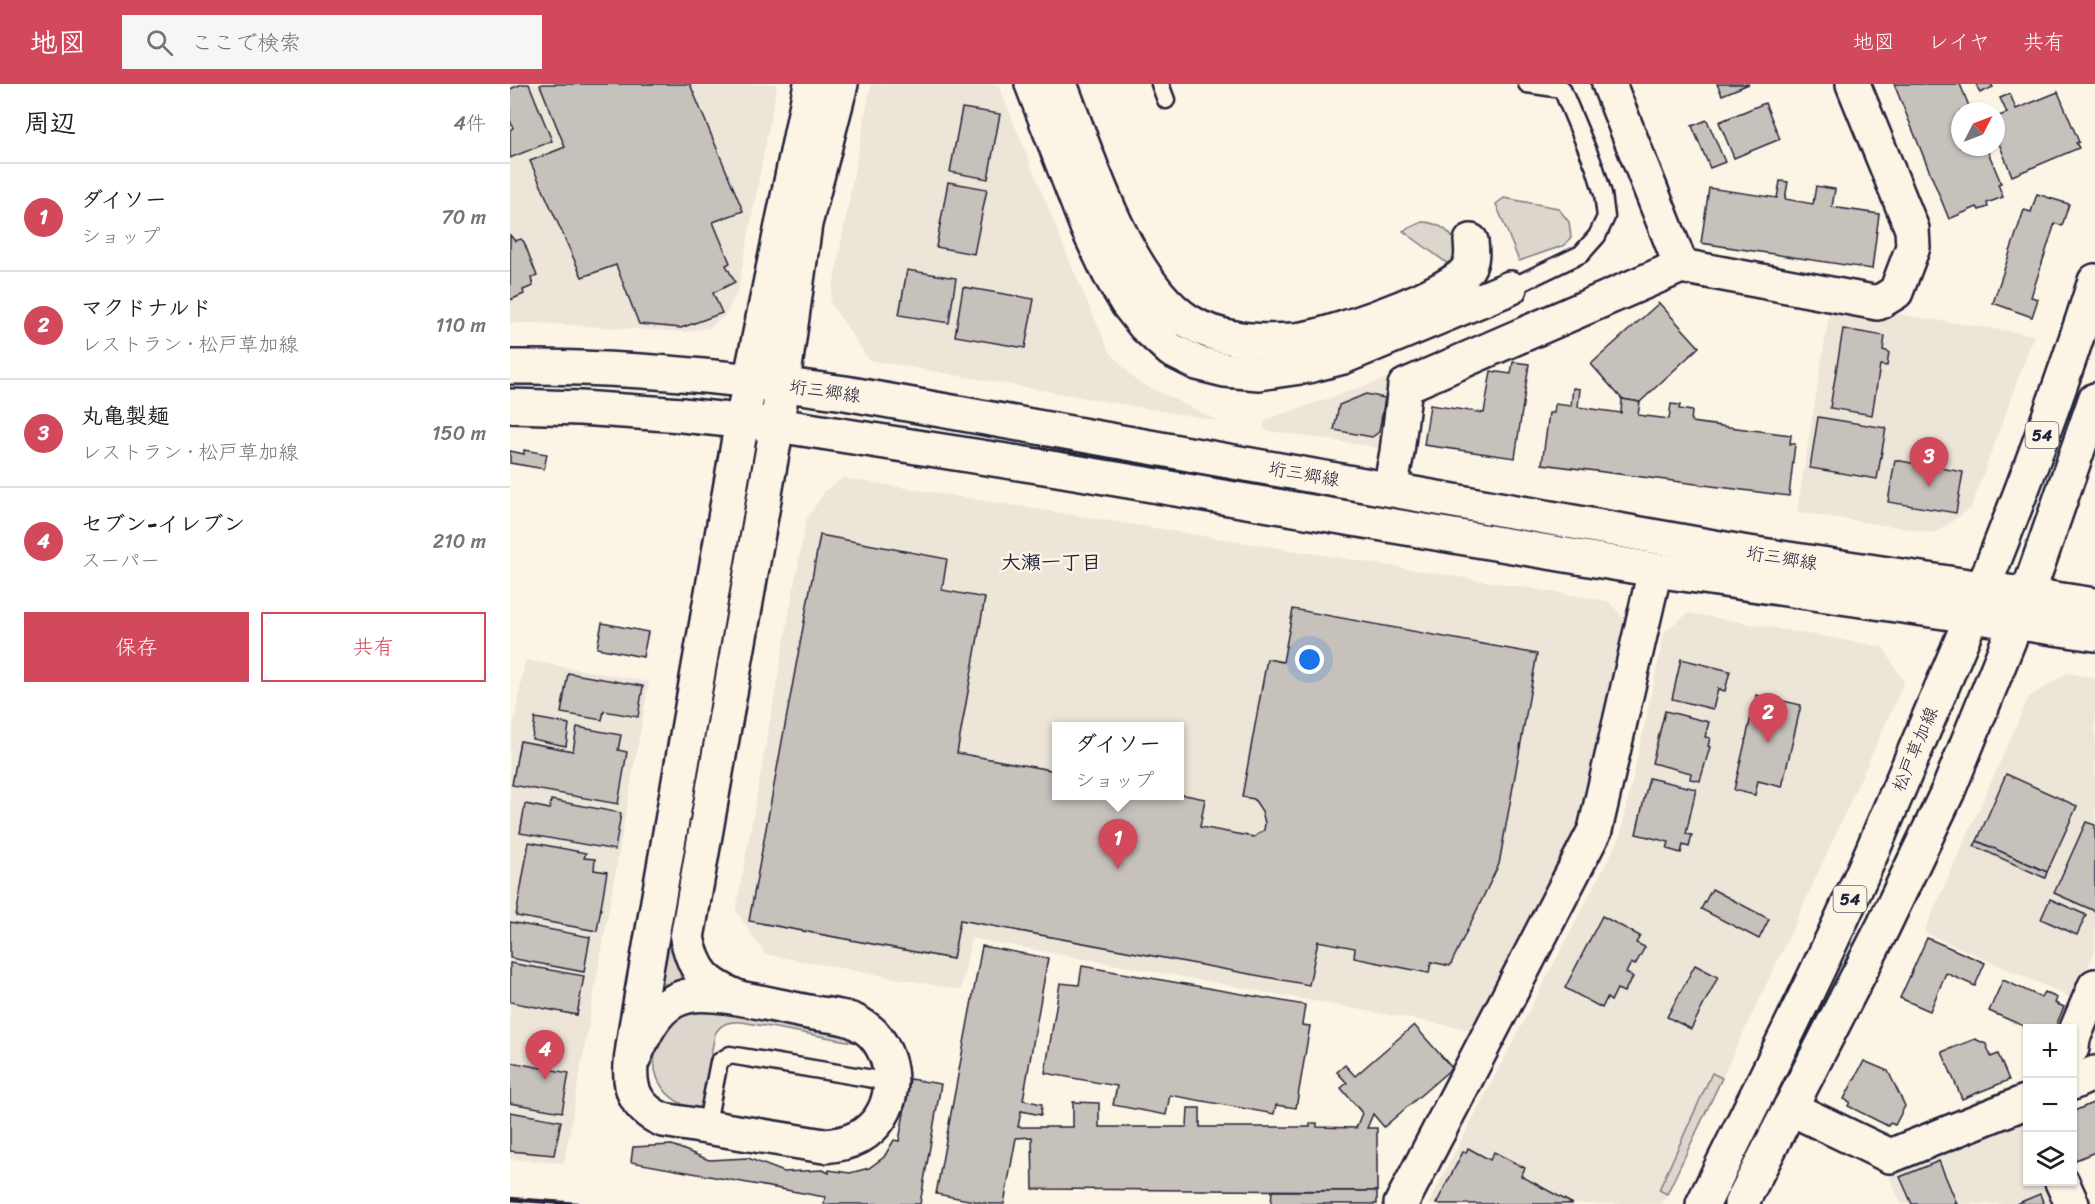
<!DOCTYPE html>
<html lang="ja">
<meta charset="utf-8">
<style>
body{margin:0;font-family:Sriracha,"Klee One",sans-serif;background:#f6f6f6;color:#202124}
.controls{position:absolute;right:18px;bottom:18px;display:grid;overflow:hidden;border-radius:0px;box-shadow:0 2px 4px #0004}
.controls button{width:54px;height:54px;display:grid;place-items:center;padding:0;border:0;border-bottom:2px solid #e0e0e0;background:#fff;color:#202124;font:30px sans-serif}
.compass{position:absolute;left:1441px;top:18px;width:54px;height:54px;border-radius:50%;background:#fff;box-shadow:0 2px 4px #0004;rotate:48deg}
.you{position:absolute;left:800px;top:576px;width:21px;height:21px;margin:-15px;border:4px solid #fff;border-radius:50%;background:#1a73e8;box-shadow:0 0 0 9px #1a73e833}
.badge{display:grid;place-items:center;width:39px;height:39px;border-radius:50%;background:#d1495b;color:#fff;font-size:20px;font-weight:700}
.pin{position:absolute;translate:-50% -50px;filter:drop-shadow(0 2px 3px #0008)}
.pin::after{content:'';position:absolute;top:32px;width:21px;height:18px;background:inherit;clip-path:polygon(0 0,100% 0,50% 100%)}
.popup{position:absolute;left:542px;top:638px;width:132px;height:78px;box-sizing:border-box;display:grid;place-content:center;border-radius:0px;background:#fff;filter:drop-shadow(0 2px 4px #0005);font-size:20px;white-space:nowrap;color:#757577}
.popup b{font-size:22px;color:#202124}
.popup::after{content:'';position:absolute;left:50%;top:100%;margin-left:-12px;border:12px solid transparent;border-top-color:#fff}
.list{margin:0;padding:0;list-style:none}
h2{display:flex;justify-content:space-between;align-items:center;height:78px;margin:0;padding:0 24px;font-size:26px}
h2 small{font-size:20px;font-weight:400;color:#757577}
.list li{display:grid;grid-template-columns:39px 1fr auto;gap:18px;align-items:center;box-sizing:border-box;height:108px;padding:0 24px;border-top:2px solid #e0e0e0}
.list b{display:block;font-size:22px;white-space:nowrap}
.list p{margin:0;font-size:20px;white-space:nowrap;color:#757577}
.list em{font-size:20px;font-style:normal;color:#757577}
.actions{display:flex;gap:12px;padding:18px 24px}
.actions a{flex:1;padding:14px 0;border:2px solid #d1495b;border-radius:0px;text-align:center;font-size:21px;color:#d1495b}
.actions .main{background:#d1495b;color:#fff}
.icon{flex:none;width:33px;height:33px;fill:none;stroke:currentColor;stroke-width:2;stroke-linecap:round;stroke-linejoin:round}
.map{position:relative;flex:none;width:1585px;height:1120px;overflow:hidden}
header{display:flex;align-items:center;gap:36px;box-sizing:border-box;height:84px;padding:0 30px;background:#d1495b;color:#fff}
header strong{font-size:28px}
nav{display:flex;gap:33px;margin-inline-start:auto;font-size:21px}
.search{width:420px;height:54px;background:#f6f6f6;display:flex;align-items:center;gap:15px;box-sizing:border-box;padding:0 21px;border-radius:0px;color:#757577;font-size:22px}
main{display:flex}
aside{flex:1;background:#fff}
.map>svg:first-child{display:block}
.built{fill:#ece5d8;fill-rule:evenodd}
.green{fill:#dcd6cc;stroke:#7f7c84;stroke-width:1.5}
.building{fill:#c6c1bb;stroke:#22223b;stroke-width:1.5}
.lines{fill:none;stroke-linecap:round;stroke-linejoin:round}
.service-casing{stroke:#22223b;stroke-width:21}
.minor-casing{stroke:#22223b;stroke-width:38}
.tertiary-casing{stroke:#22223b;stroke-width:38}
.primary-casing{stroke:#22223b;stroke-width:38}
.motorway-casing{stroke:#22223b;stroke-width:38}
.service{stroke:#fcf5e5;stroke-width:16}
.minor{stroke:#fcf5e5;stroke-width:33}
.tertiary{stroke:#fcf5e5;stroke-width:33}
.primary{stroke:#fcf5e5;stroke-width:33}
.motorway{stroke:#fcf5e5;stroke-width:33}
.rail{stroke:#22223b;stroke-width:4.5}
.labels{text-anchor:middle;stroke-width:5;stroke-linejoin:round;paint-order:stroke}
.shield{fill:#fcf5e5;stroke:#63616e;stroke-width:1.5}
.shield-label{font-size:16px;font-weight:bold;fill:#22223b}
.street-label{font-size:18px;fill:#22223b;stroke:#fcf5e5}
.neighbourhood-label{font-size:20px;font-weight:bold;fill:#22223b;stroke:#fcf5e5}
</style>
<header>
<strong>地図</strong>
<div class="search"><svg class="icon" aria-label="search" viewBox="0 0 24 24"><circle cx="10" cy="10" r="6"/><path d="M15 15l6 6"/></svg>ここで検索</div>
<nav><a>地図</a><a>レイヤ</a><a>共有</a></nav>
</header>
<main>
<aside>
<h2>周辺<small>4件</small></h2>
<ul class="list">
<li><span class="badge">1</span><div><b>ダイソー</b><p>ショップ</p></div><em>70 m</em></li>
<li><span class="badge">2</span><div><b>マクドナルド</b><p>レストラン · 松戸草加線</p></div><em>110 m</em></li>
<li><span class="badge">3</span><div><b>丸亀製麺</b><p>レストラン · 松戸草加線</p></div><em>150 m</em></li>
<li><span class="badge">4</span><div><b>セブン-イレブン</b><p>スーパー</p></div><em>210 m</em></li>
</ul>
<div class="actions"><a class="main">保存</a><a>共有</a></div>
</aside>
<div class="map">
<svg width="1585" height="1120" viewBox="0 0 1585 1120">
<rect width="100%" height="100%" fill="#fcf5e5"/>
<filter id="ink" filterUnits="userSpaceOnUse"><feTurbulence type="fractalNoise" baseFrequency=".0167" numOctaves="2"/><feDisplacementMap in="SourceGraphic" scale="12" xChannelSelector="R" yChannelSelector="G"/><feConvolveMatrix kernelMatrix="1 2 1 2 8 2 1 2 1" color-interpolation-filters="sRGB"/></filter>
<g filter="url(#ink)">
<g class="built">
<path d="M 0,0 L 267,0 L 228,206 L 216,231 L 199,244 L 173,248 L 27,239 L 0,239 Z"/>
<path d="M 361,0 L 488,0 L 564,188 L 599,267 L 626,297 L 709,337 L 359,276 L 320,218 Z"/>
<path d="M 1321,220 L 1524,251 L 1461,424 L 1425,449 L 1287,428 Z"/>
<path d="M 884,292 L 872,364 L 754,346 L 755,336 Z"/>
<path d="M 333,394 L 1098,517 L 1116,537 L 1103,611 L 1073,742 L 967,947 L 461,854 L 451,906 L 255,870 L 226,827 L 296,436 L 316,406 ZM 546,642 L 670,642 L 670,712 L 546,712 Z"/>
<path d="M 1178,529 L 1373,563 L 1394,599 L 1284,842 L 1152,1120 L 918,1120 L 1110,753 L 1155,547 Z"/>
<path d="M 15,576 L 139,598 L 54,1079 L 0,1075 L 0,661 Z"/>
<path d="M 1557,589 L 1585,594 L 1585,867 L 1564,915 L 1414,848 L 1519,613 Z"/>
<path d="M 1514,1035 L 1517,1042 L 1518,1098 L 1540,1098 L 1549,1120 L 1391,1120 L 1379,1091 Z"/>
</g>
<g class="green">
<path d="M 994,114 L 1048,124 L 1059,138 L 1061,153 L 1055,161 L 1009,177 L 986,120 Z"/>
<path d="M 912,138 C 928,138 947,149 946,168 C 945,173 943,178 941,182 L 893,147 Z"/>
<path d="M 202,623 L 166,871 L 171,892 C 170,899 161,902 155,901 L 152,897 Z"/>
<path d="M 187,924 L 319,945 L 336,951 L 343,958 L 232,938 C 220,937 211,939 205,950 L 191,1023 L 189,1026 C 147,1017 131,978 157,944 C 159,941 162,936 165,933 C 171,929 180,927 187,924 Z"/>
<path d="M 1202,989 L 1212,994 L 1157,1110 L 1149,1106 Z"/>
</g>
<g class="building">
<path d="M 12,0 L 19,0 L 42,57 L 0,74 L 0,46 L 3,44 L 0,36 L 0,5 Z"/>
<path d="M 32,0 L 180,0 L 233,127 L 203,138 L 220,179 L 216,181 L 225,198 L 203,209 L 212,229 L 171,244 L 129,240 L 106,181 L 72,193 L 20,77 L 55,63 L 30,1 Z"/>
<path d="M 1207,0 L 1239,0 L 1212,11 Z"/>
<path d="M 1384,0 L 1450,0 L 1461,27 L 1450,27 L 1450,63 L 1476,63 L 1491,99 L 1488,100 L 1493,113 L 1477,119 L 1478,123 L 1469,126 L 1467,123 L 1439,135 Z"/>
<path d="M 1466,0 L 1481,0 L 1483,3 L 1470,9 Z"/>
<path d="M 1548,8 L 1569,58 L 1566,59 L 1569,64 L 1502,92 L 1488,57 L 1486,58 L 1486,33 L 1497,29 L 1490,14 L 1500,10 L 1506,25 Z"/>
<path d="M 1255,19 L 1270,55 L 1224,74 L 1209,38 Z"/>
<path d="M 452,24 L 490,30 L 478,95 L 440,88 Z"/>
<path d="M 1197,36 L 1215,78 L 1200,84 L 1182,42 Z"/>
<path d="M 1270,97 L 1278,98 L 1275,115 L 1303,120 L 1306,102 L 1325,105 L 1322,123 L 1369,130 L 1362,185 L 1191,159 L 1199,104 L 1267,114 Z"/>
<path d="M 438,98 L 477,105 L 464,170 L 426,163 Z"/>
<path d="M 1527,110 L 1559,120 L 1552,142 L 1545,139 L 1521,213 L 1528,215 L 1522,233 L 1483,219 L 1514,126 L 1521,128 Z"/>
<path d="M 0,151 L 5,157 L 11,155 L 14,158 L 27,192 L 21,194 L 23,202 L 13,206 L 14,210 L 0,216 Z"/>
<path d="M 397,186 L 446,194 L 439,239 L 389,231 Z"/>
<path d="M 453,203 L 524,215 L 515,264 L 445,252 Z"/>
<path d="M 1149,219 L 1189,263 L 1130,318 L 1112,315 L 1081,280 Z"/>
<path d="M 1333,245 L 1375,252 L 1373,266 L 1379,268 L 1377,282 L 1370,281 L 1362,331 L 1320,324 Z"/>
<path d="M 1003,278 L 1019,280 L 1005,374 L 914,361 L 920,321 L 974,329 L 981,287 L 1001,290 Z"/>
<path d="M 1063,304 L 1070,305 L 1068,323 L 1111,329 L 1112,315 L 1130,318 L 1128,331 L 1159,335 L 1161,320 L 1170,321 L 1169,325 L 1182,327 L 1181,338 L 1281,351 L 1280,360 L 1285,360 L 1279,412 L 1032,380 L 1039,329 L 1044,329 L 1045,320 L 1061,322 Z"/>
<path d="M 856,310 L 875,314 L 869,348 L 862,353 L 824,346 L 829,321 Z"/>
<path d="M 1308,333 L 1376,344 L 1367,395 L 1300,384 Z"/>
<path d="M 14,366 L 37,370 L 34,385 L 0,379 L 0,367 L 14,370 Z"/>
<path d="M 1385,376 L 1453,388 L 1446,429 L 1378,418 Z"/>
<path d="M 310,451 L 437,475 L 432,506 L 475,514 L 447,669 L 546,687 L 546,712 L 670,710 L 695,715 L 690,743 L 744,753 L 754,746 L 755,739 L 752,727 L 744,715 L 732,713 L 757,575 L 773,578 L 783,525 L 1027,570 L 989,780 L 940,882 L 921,878 L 919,889 L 844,874 L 845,864 L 808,857 L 799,901 L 450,836 L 443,875 L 239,837 Z"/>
<path d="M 92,539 L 138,548 L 133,573 L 87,564 Z"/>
<path d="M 1171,575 L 1220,587 L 1215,607 L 1208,605 L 1203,625 L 1162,615 Z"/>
<path d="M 58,589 L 133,602 L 128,633 L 94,627 L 92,636 L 51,629 Z"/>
<path d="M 1246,611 L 1291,621 L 1272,703 L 1248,697 L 1245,711 L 1224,706 Z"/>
<path d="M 1155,627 L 1199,638 L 1195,653 L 1200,654 L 1198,662 L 1200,663 L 1190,697 L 1180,695 L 1181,689 L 1142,679 Z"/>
<path d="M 25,634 L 59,640 L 56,662 L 22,655 Z"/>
<path d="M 67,643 L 111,651 L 108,666 L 117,668 L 108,720 L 2,701 L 10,657 L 63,667 Z"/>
<path d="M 1496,690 L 1567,722 L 1537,788 L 1467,757 Z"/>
<path d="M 1139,694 L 1186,705 L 1176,750 L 1182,751 L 1179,763 L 1173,761 L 1171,769 L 1157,765 L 1159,758 L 1126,750 Z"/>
<path d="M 41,716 L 111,729 L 105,766 L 10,749 L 15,720 L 40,725 Z"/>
<path d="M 1576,738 L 1585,741 L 1585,827 L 1544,809 Z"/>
<path d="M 1467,757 L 1537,788 L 1535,794 L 1464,762 Z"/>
<path d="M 19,758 L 76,769 L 74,774 L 85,775 L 84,786 L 97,788 L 87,847 L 6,832 Z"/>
<path d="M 1202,805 L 1259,835 L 1249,855 L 1191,825 Z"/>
<path d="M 1540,815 L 1576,831 L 1567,851 L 1531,835 Z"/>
<path d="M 1092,832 L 1130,852 L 1126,859 L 1135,863 L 1125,881 L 1121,879 L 1116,889 L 1123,893 L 1114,908 L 1107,905 L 1101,917 L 1097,914 L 1092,924 L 1055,904 Z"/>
<path d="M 0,838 L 80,853 L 74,888 L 0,874 Z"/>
<path d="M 1417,854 L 1475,879 L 1465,902 L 1436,889 L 1420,927 L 1390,914 Z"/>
<path d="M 472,862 L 538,874 L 513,1016 L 532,1020 L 531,1031 L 511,1027 L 508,1043 L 563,1043 L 563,1018 L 589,1019 L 589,1043 L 677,1043 L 678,1024 L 690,1024 L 690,1043 L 800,1043 L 800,1039 L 807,1039 L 807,1043 L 846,1044 L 852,1029 L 831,1004 L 837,999 L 827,988 L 835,981 L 845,992 L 904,941 L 942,984 L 874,1043 L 863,1030 L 857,1044 L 867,1044 L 867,1107 L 523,1105 L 522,1053 L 506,1054 L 494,1120 L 480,1120 L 426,1110 Z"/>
<path d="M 0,879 L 74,892 L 67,931 L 0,918 Z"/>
<path d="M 1185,881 L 1208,893 L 1181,945 L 1157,933 Z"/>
<path d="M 572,882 L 795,921 L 792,941 L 800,942 L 786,1024 L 766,1021 L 764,1030 L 660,1011 L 656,1031 L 603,1021 L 607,1002 L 535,989 L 550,899 L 569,901 Z"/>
<path d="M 1493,896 L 1531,913 L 1534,908 L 1547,914 L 1545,919 L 1554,923 L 1545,944 L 1518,944 L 1479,927 Z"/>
<path d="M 1465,955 L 1476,960 L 1481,973 L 1488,970 L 1499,996 L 1452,1015 L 1432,968 Z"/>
<path d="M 1354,977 L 1378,987 L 1395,1022 L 1385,1041 L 1380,1039 L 1378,1042 L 1338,1022 L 1340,1018 L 1334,1015 Z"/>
<path d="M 0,978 L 59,989 L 52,1028 L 0,1019 Z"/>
<path d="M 400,995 L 431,1000 L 410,1120 L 314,1120 L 315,1113 L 121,1078 L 123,1063 L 162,1061 L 199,1076 L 238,1074 L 274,1088 L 313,1086 L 319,1089 L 319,1086 L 340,1089 L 359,1084 L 374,1073 L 384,1056 L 389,1057 Z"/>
<path d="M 1585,1018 L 1585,1068 L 1566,1076 L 1562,1067 L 1562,1028 Z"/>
<path d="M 0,1028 L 51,1037 L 44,1071 L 0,1067 Z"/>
<path d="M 958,1064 L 980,1076 L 984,1068 L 1015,1084 L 1011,1092 L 1063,1120 L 926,1120 L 953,1068 L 956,1069 Z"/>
<path d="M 1429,1077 L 1447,1120 L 1402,1120 L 1390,1093 Z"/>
<path d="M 762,1107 L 867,1107 L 867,1120 L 761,1120 Z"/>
<path d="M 1530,1110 L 1534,1120 L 1506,1120 Z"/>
</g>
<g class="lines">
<g class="service-casing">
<g id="service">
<path d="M 650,0 L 656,16"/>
<path d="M 1000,204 L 1071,170 L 1087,152 L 1096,133 L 1093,110 L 1085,84 L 1052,5 L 1017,0"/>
<path d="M 196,1044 L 209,978 L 220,971 L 381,998"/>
</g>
</g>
<g class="minor-casing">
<g id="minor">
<path d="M 1099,0 L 1171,182"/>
<path d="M 880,405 L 887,368 L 895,302 L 1171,182 L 1368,219 L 1386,208 L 1403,163 L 1402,145 L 1343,0"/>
<path d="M 1562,964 L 1563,954 L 1585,902"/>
<path d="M 1562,999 L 1585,989"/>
<path d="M 1280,1024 L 1380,1072 L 1518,1017"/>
<path d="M 1552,1098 L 1562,1120"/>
<path d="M 891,1120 L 1085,746 L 1145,486"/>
</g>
</g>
<g class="tertiary-casing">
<g id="tertiary">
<path d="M 0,283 C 112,282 225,293 335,309 L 1232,468 L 1585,521"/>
<path d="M 0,322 L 70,324 L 172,331 L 267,341 L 547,385 L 1145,486 L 1585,550"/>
<path d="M 227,913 C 195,900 185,888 177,854 L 267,341 L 295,140 L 331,0"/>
<path d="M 121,980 C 131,958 142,928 164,917 C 169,914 177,912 182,911 C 217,908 269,923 304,929 C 316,931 333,932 344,937 C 350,940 359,946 363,950 C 391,981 386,1032 349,1053 C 338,1059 326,1061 314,1062 L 153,1036 C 109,1017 121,981 126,943 L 232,337 L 301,0"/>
</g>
</g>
<g class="primary-casing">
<g id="primary">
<path d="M 1193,1120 C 1250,1004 1309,888 1361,770 C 1383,719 1404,668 1426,617 C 1485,479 1540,340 1585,197"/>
<path d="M 1231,1120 L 1373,843 L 1438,707 L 1518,509 L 1585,316"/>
</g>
</g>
<g class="motorway-casing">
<g id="motorway">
<path d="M 522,0 L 577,143 L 599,189 L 617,219 L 635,242 L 661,266 L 687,279 L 715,286 L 749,289 L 798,282 L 833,273 L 1000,204"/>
<path d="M 550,0 C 577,69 615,196 678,237 C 709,257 749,258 784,256 C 816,254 944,210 958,184 C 963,176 962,167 961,157"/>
</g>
</g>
<use href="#service" class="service"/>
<use href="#minor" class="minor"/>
<use href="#tertiary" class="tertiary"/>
<use href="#primary" class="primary"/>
<use href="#motorway" class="motorway"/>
<path class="rail" d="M 0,1115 L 67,1120"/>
</g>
</g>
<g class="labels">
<g class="shield">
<rect x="1515.5" y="338" width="33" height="26" rx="4.5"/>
<rect x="1323.5" y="802" width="33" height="26" rx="4.5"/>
</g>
<g class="shield-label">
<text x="1532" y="357">54</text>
<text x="1340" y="821">54</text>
</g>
<g class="street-label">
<text transform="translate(315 307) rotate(8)" y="6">垳三郷線</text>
<text transform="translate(794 390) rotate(10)" y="6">垳三郷線</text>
<text transform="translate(1272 474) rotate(9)" y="6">垳三郷線</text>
<text transform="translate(1405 665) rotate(-67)" y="6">松戸草加線</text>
</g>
<g class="neighbourhood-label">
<text x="541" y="485">大瀬一丁目</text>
</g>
</g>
</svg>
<div class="controls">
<button>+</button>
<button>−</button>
<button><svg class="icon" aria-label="layers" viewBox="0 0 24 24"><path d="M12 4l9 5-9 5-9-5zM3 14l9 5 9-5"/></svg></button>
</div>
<svg class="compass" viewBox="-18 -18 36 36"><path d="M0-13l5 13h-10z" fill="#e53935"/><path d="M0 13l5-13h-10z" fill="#757577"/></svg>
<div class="you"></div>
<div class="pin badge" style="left:608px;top:785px">1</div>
<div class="popup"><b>ダイソー</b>ショップ</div>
<div class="pin badge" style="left:1258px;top:659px">2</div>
<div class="pin badge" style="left:1419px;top:403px">3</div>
<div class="pin badge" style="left:35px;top:996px">4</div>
</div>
</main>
